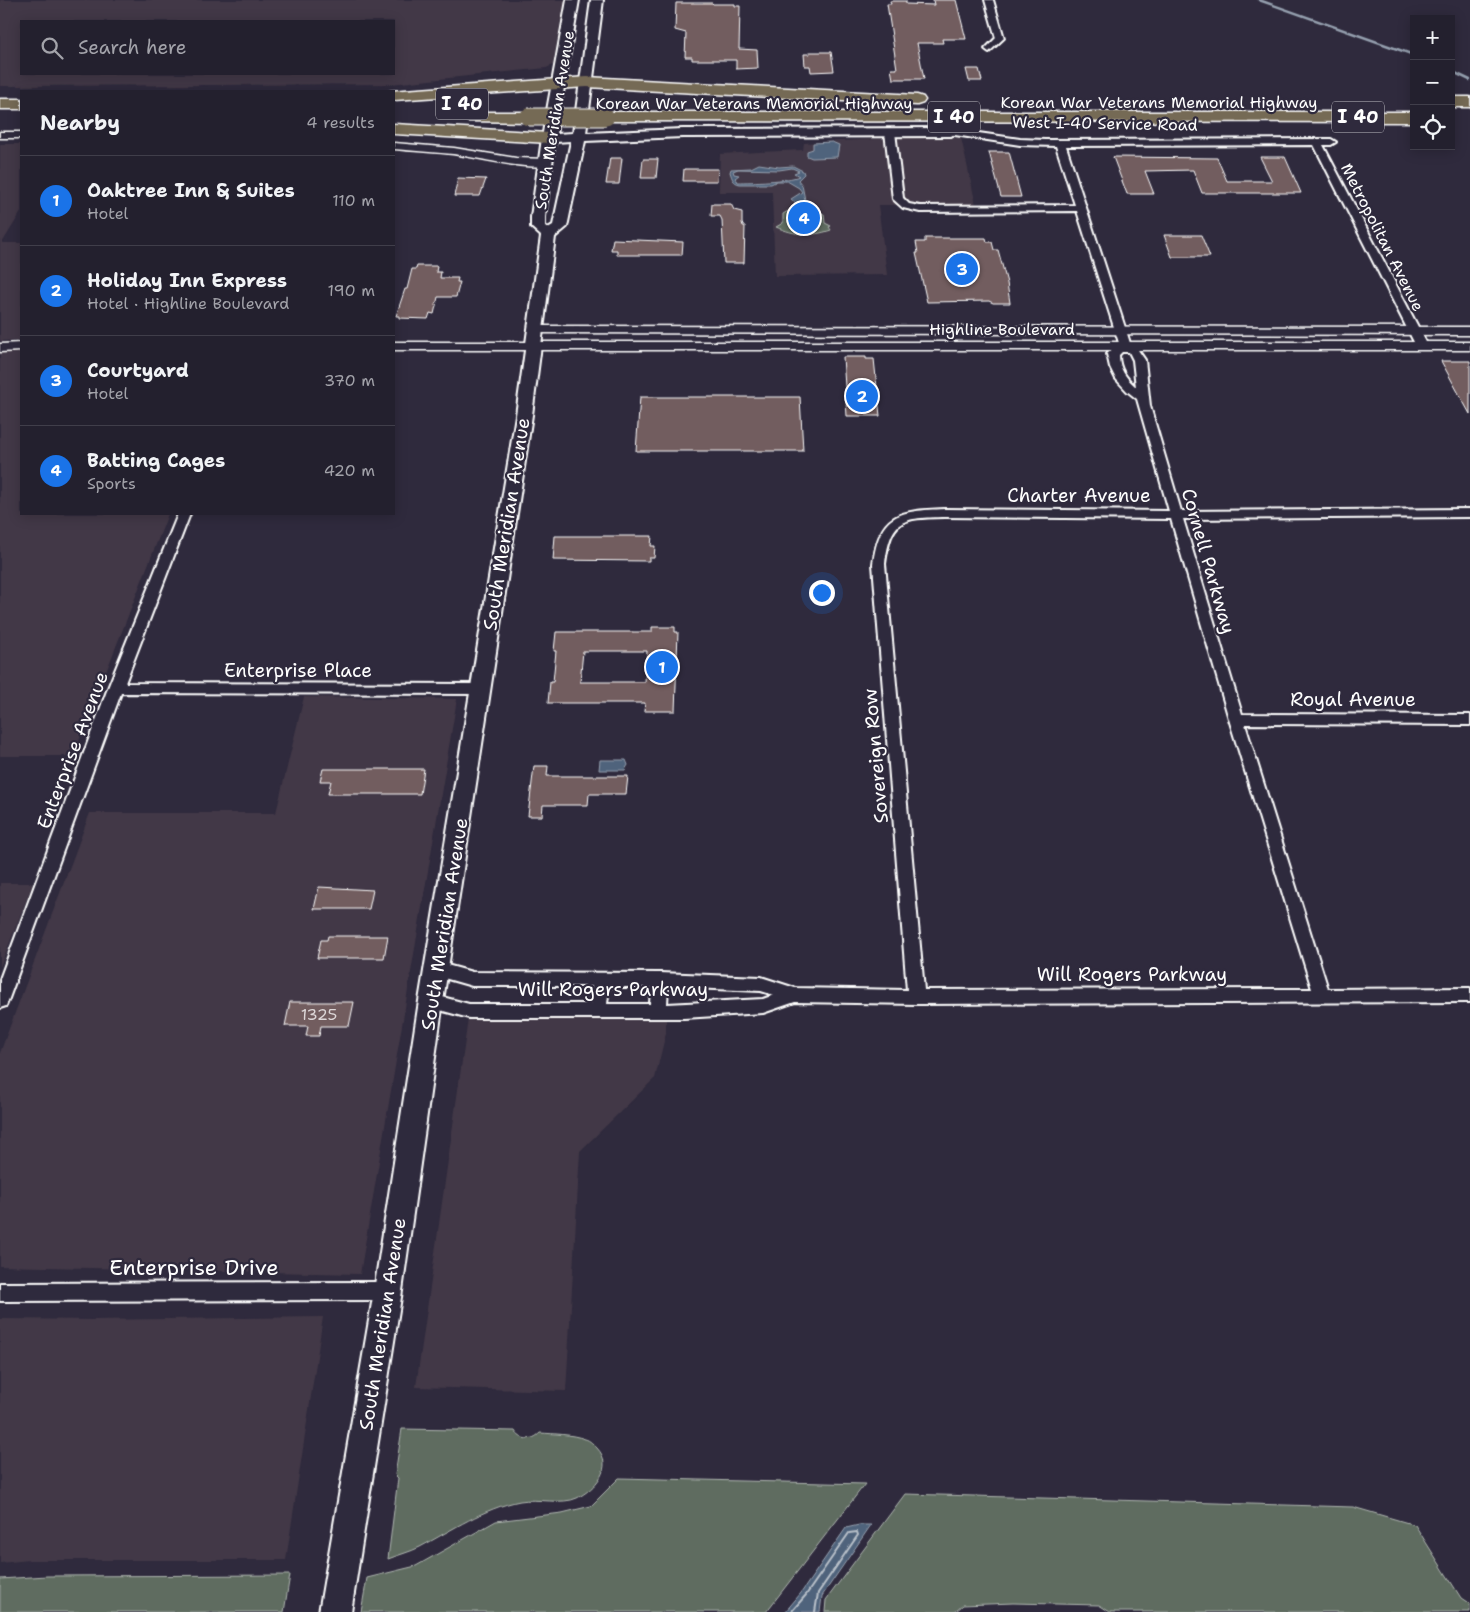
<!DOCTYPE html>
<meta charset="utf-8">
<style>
body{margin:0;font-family:"Shantell Sans",sans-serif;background:#2b2836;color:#f1f3f6}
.controls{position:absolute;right:15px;top:15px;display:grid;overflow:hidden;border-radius:0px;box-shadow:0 2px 12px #0003}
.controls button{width:45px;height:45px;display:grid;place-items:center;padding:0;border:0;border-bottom:1px solid #403e4a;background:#23202e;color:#f1f3f6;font:25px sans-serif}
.you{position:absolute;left:821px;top:592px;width:18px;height:18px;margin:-12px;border:4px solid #fff;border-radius:50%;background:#1a73e8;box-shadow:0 0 0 8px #1a73e833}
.badge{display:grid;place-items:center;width:32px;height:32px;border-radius:50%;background:#1a73e8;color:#fff;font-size:16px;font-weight:700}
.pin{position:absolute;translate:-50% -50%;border:2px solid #fff;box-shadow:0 1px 5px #0006}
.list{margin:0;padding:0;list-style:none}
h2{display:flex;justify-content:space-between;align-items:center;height:65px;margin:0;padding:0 20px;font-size:21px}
h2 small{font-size:16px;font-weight:400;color:#a3a3aa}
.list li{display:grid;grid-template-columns:32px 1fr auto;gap:15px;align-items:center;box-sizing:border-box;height:90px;padding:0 20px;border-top:1px solid #403e4a}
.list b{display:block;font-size:19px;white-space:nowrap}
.list p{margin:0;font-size:16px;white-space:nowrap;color:#a3a3aa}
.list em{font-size:16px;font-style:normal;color:#a3a3aa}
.icon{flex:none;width:28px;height:28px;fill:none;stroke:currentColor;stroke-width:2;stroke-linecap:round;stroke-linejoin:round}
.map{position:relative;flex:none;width:1470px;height:1612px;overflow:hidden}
.search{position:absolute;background:#23202e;box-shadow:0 2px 12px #0003;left:20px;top:20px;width:375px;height:55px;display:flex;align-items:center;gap:12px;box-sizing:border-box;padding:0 18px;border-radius:0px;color:#a3a3aa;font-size:19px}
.panel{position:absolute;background:#23202e;box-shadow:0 2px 12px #0003;left:20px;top:90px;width:375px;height:425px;border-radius:0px}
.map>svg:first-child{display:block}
.built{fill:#433947;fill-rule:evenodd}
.green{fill:#5f6c61;stroke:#afb6b0}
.water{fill:#50637b;stroke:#96a1b0;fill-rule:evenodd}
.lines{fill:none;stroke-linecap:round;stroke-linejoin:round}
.shore{stroke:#b9c1ca;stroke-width:2}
.stream{stroke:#96a1b0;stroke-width:2.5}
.building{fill:#725d5f;stroke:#fff;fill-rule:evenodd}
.minor-casing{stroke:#fff;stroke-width:4}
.tertiary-casing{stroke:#fff;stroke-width:3}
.secondary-casing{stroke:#fff;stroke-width:4}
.motorway-casing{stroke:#fff;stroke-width:3}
.minor{fill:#2f2a3d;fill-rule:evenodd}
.tertiary{fill:#2f2a3d;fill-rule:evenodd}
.secondary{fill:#2f2a3d;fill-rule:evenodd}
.motorway{fill:#756a55;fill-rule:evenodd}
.motorway-bridge-casing{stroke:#fff;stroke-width:19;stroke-linecap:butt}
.motorway-bridge{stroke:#756a55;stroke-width:17}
.labels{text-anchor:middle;stroke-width:4.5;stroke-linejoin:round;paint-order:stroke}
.far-street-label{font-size:16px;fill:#fff;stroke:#2f2a3d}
.number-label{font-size:16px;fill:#dcd6d7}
.shield{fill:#2f2a3d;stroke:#c1bfc5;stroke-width:1}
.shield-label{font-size:18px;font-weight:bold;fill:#fff}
.street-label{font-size:19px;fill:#fff;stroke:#2f2a3d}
.near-street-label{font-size:22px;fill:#fff;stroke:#2f2a3d}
</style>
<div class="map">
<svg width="1470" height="1612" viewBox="0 0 1470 1612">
<rect width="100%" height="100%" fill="#2f2a3d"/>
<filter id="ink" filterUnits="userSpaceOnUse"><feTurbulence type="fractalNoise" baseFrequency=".02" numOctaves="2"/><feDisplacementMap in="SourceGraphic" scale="10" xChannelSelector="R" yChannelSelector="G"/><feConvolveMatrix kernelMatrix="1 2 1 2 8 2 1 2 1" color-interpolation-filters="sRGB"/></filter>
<g filter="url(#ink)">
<g class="built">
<path d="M 0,0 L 565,0 L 553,65 L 546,68 L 391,84 L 0,86 ZM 21,21 L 394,21 L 394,74 L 21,74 Z"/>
<path d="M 912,137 L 961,138 L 976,205 L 878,205 L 887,275 L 775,276 L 772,192 L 719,192 L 720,154 L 803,150 L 804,143 Z"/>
<path d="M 0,144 L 21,144 L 21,212 L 2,243 L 21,243 L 21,340 L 0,341 Z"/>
<path d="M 0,350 L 21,350 L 21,514 L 168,514 L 73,756 L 0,756 Z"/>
<path d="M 304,697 L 457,699 L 360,1274 L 0,1266 L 0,1053 L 90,813 L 276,813 Z"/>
<path d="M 0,883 L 33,883 L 0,967 Z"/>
<path d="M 468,1019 L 666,1020 L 666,1033 L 655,1078 L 580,1151 L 566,1391 L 416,1387 Z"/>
<path d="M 323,1317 L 286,1560 L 29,1560 L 0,1563 L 0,1319 L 94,1320 Z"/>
</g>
<g class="green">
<path d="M 803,209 L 824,214 L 825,223 L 831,226 L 829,227 L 831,230 C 811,237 795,235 776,227 L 783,223 L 783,214 L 790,210 Z"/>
<path d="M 402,1429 L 515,1431 C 521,1441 532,1441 540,1433 C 555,1434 571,1434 585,1439 C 590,1440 594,1445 597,1448 C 615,1467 595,1489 577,1498 C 563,1505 536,1498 520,1501 C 484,1508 452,1530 420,1547 C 410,1552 398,1555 388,1559 L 398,1478 L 395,1475 Z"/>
<path d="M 619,1478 L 865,1484 L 766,1612 L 361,1612 L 367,1578 L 416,1566 L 496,1521 L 562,1513 L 591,1506 Z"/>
<path d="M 905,1494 L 1353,1507 L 1415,1525 L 1461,1598 L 1470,1604 L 1470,1612 L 1110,1612 L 1099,1605 L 1013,1603 L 963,1605 L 955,1612 L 825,1612 L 826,1600 Z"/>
<path d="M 290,1575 L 284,1612 L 0,1612 L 0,1579 L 47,1576 Z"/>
</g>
<g class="water">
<path d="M 832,142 L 839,145 L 837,157 L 812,158 L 807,156 L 807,151 L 813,149 L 813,143 Z"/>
<path d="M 759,164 L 779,167 L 793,166 L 803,171 L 804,174 L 798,180 L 802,185 L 806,205 L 799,206 L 791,199 L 802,192 L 799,188 L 787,181 L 777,181 L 771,184 L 740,184 C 733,183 732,178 730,172 L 731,169 L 751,168 ZM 792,168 L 799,171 L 794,173 L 799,176 C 789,181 750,182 738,182 L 735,178 L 739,175 L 734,174 L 733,171 L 738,169 L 779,170 Z"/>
<path d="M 600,760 L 626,760 L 628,765 L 625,770 L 599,770 Z"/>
<path d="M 859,1525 L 871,1525 L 822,1596 L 820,1612 L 785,1612 L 801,1593 L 846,1528 Z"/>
</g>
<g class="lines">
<path class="shore" d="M 791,1612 L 806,1595 L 849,1533 L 857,1532 L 858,1535 L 818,1593 L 815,1612"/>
<g class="stream">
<path d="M 1259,0 L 1414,55"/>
<path d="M 1451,71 L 1470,80"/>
</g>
</g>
<g class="building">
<path d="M 933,0 L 956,0 L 966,39 L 942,39 L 943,43 L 917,43 L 924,79 L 893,79 L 891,69 L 897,69 L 887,4 L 891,4 L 890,1 L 906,1 L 906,4 L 934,5 Z"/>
<path d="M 676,3 L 712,3 L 713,4 L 735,4 L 735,6 L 740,6 L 739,49 L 757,50 L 758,68 L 736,69 L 736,60 L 692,60 L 692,57 L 685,57 L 686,33 L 675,30 Z"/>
<path d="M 809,52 L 831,52 L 834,71 L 811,72 L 810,66 L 805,66 L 804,54 L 810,54 Z"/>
<path d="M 966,69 L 979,69 L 982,81 L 969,81 Z"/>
<path d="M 989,152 L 1009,152 L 1021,197 L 1001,197 Z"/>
<path d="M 1113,157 L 1217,158 L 1227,181 L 1272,181 L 1260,157 L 1285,157 L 1301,193 L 1202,193 L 1193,170 L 1145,171 L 1154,194 L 1127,194 Z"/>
<path d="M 610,158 L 622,158 L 619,184 L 606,184 Z"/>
<path d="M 643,159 L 658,159 L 656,178 L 641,178 Z"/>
<path d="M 684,169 L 718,169 L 717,181 L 683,181 Z"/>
<path d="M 458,178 L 486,179 L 480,196 L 454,196 Z"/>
<path d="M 712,204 L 731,204 L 734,210 L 742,212 L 742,223 L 743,226 L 745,226 L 744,263 L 724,263 L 722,220 L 720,216 L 711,216 Z"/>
<path d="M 1164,235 L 1201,235 L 1210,257 L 1172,257 Z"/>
<path d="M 925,238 L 986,238 L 987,242 L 992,242 L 994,250 L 998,250 L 1007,283 L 1010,303 L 993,303 L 989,301 L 927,302 L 916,253 L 918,253 L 916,242 L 925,242 Z"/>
<path d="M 613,239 L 683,242 L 682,255 L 617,255 L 617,250 L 611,250 Z"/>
<path d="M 417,266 L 437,266 L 436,272 L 441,272 L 440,278 L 458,278 L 457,282 L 460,282 L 456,297 L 438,297 L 434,314 L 430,313 L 428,319 L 399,318 L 399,316 L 396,316 L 405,289 L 407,289 L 412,269 L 416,269 Z"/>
<path d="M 843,357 L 866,357 L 866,359 L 874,359 L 880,416 L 847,416 Z"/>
<path d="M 1441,361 L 1470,361 L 1470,414 Z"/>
<path d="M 640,397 L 800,397 L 803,451 L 636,451 Z"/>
<path d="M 555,536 L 652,536 L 651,546 L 655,546 L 654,558 L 649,558 L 649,561 L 553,560 Z"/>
<path d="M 652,627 L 675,627 L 675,632 L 678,632 L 675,711 L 644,711 L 645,703 L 548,703 L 550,682 L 553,682 L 556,651 L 554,651 L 556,632 L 652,632 ZM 583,651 L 647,651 L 645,682 L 580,682 Z"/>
<path d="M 534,766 L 548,766 L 547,776 L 628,776 L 626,794 L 589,794 L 588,805 L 543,805 L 542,816 L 528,816 Z"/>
<path d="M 323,769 L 424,769 L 420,794 L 328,794 L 331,781 L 320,781 Z"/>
<path d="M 319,887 L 373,890 L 369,909 L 314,909 Z"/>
<path d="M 328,936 L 388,936 L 384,958 L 317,958 L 321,940 L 327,940 Z"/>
<path d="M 290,1002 L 354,1002 L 349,1026 L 321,1026 L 319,1036 L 306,1036 L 308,1026 L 285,1026 Z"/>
</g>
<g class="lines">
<g class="minor-casing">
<g id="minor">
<path d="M 985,0 L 993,0 L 1004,38 L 989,52 L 985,49 L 996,38 Z"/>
<path d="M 890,129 L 895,132 L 903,198 L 909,204 L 920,206 L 1075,205 L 1056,146 L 1020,145 L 948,134 L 946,132 L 951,129 L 1020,139 L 1045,140 L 1331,139 L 1336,142 L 1331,145 L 1323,145 L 1428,346 L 1426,348 L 1422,349 L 1416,346 L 1314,145 L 1066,146 L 1131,346 L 1136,347 L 1145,360 L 1150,406 L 1181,511 L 1470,509 L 1470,517 L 1183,519 L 1242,714 L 1470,715 L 1470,725 L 1245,724 L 1328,989 L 1470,988 L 1470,1002 L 916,1004 L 795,1002 L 763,1013 L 684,1018 L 469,1018 L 425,1006 L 423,1001 L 425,996 L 431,994 L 469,1004 L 590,1004 L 592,986 L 472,986 L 430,974 L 428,969 L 430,964 L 436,962 L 472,972 L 660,973 L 761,977 L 795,988 L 907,990 L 873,564 C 880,513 898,511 945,509 L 1169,511 L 1137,399 L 1127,391 L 1116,379 L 1110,367 L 1107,354 L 1115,347 L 1120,346 L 1077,211 L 920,212 L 903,208 L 893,199 L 885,132 ZM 1122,352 L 1129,352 L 1133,360 L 1136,387 C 1126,378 1119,369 1119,355 ZM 945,517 L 1171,519 L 1229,719 L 1312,989 L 924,990 L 885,564 C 891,518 902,518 945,517 ZM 609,987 L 651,987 L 650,1004 L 607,1004 ZM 668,987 L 761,991 L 774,995 L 763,999 L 667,1004 Z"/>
<path d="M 178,514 L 190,514 L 125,683 L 481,684 L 486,686 L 488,689 L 486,692 L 481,694 L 121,693 L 8,1001 L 6,1006 L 0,1008 L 0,979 L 108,688 Z"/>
<path d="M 388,1282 L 395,1284 L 398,1291 L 395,1298 L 388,1300 L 0,1301 L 0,1283 Z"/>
</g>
</g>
<g class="tertiary-casing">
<g id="tertiary">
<rect x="0" y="132" width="21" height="6"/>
<path d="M 394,143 L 454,148 L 516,158 L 546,159 L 552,163 C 541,174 470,156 453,154 C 433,152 413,151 394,149 Z"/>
<path d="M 535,326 L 1470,327 L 1470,335 L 530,333 L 528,330 L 530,327 Z"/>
<rect x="394" y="342" width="1076" height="8"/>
<path d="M 21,343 L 21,351 L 0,352 L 0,344 Z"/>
</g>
</g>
<g class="secondary-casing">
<path id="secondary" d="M 567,0 L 579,0 L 556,134 L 573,133 L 591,0 L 603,0 L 586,133 L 683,129 L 951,128 L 957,132 L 951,136 L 683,137 L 585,141 L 567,227 L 555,237 L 532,415 L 443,1001 L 402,1291 L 351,1612 L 319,1612 L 374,1291 L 419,1001 L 516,415 L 541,236 L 531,227 L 531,217 L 542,138 ZM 571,141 L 553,225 L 548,228 L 545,226 L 545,217 L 555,142 Z"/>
</g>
<g class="motorway-casing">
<g id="motorway">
<path d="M 587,77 L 917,95 L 923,97 L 925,100 L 923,103 L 917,105 L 587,87 L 394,100 L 394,91 L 390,91 Z"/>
<rect x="1451" y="97" width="19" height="10"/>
<rect x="0" y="99" width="21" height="10"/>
<path d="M 473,112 L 528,112 L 534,113 L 536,117 L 534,121 L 528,122 L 467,121 L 465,117 L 467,113 Z"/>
<path d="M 606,112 L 1414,112 L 1414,122 L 600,121 L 598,117 L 600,113 Z"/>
<path d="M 394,124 L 549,133 L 555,134 L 557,138 L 555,142 L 549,143 L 394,134 Z"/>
</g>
</g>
<use href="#minor" class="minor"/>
<use href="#tertiary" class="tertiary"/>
<use href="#secondary" class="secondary"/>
<use href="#motorway" class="motorway"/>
<g class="motorway-bridge-casing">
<path id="motorway-bridge" d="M 528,117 L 606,117"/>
</g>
<use href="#motorway-bridge" class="motorway-bridge"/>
</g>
</g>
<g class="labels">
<g class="far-street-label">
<text x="1159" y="108">Korean War Veterans Memorial Highway</text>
<text x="754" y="109">Korean War Veterans Memorial Highway</text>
<text transform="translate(554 120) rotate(-81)" y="6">South Meridian Avenue</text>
<text transform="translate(1105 123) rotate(1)" y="6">West I-40 Service Road</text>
<text transform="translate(1383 237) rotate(63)" y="6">Metropolitan Avenue</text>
<text x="1002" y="335">Highline Boulevard</text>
</g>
<g class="number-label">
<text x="319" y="1020">1325</text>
</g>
<g class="shield">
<rect x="436" y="88.5" width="52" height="31" rx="4"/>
<rect x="928" y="101.5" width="52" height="31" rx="4"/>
<rect x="1332" y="101.5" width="52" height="31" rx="4"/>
</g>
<g class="shield-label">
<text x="462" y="110">I 40</text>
<text x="954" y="123">I 40</text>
<text x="1358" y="123">I 40</text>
</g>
<g class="street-label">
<text x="1079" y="502">Charter Avenue</text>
<text transform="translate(506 524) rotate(-81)" y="7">South Meridian Avenue</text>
<text transform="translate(1209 561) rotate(74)" y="7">Cornell Parkway</text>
<text x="298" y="677">Enterprise Place</text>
<text x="1353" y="706">Royal Avenue</text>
<text transform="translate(72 750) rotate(-69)" y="7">Enterprise Avenue</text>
<text transform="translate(875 756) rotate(-95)" y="7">Sovereign Row</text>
<text transform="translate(444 924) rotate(-81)" y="7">South Meridian Avenue</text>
<text x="1132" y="981">Will Rogers Parkway</text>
<text x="613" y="996">Will Rogers Parkway</text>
<text transform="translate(382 1324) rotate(-81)" y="7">South Meridian Avenue</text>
</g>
<g class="near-street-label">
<text x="194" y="1275">Enterprise Drive</text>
</g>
</g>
</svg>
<div class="controls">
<button>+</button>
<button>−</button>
<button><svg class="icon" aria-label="locate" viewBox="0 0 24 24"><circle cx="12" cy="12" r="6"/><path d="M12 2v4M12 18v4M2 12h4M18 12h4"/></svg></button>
</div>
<div class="you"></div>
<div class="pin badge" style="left:662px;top:667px">1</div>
<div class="pin badge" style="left:862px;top:396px">2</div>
<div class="pin badge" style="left:962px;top:269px">3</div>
<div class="pin badge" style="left:804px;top:218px">4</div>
<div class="search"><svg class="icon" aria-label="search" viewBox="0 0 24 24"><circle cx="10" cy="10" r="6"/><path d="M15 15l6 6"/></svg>Search here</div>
<section class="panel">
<h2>Nearby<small>4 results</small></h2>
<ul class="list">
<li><span class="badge">1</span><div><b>Oaktree Inn &amp; Suites</b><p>Hotel</p></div><em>110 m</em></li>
<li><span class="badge">2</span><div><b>Holiday Inn Express</b><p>Hotel · Highline Boulevard</p></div><em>190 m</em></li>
<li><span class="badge">3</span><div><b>Courtyard</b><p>Hotel</p></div><em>370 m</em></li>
<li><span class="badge">4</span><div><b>Batting Cages</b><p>Sports</p></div><em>420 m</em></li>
</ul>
</section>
</div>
